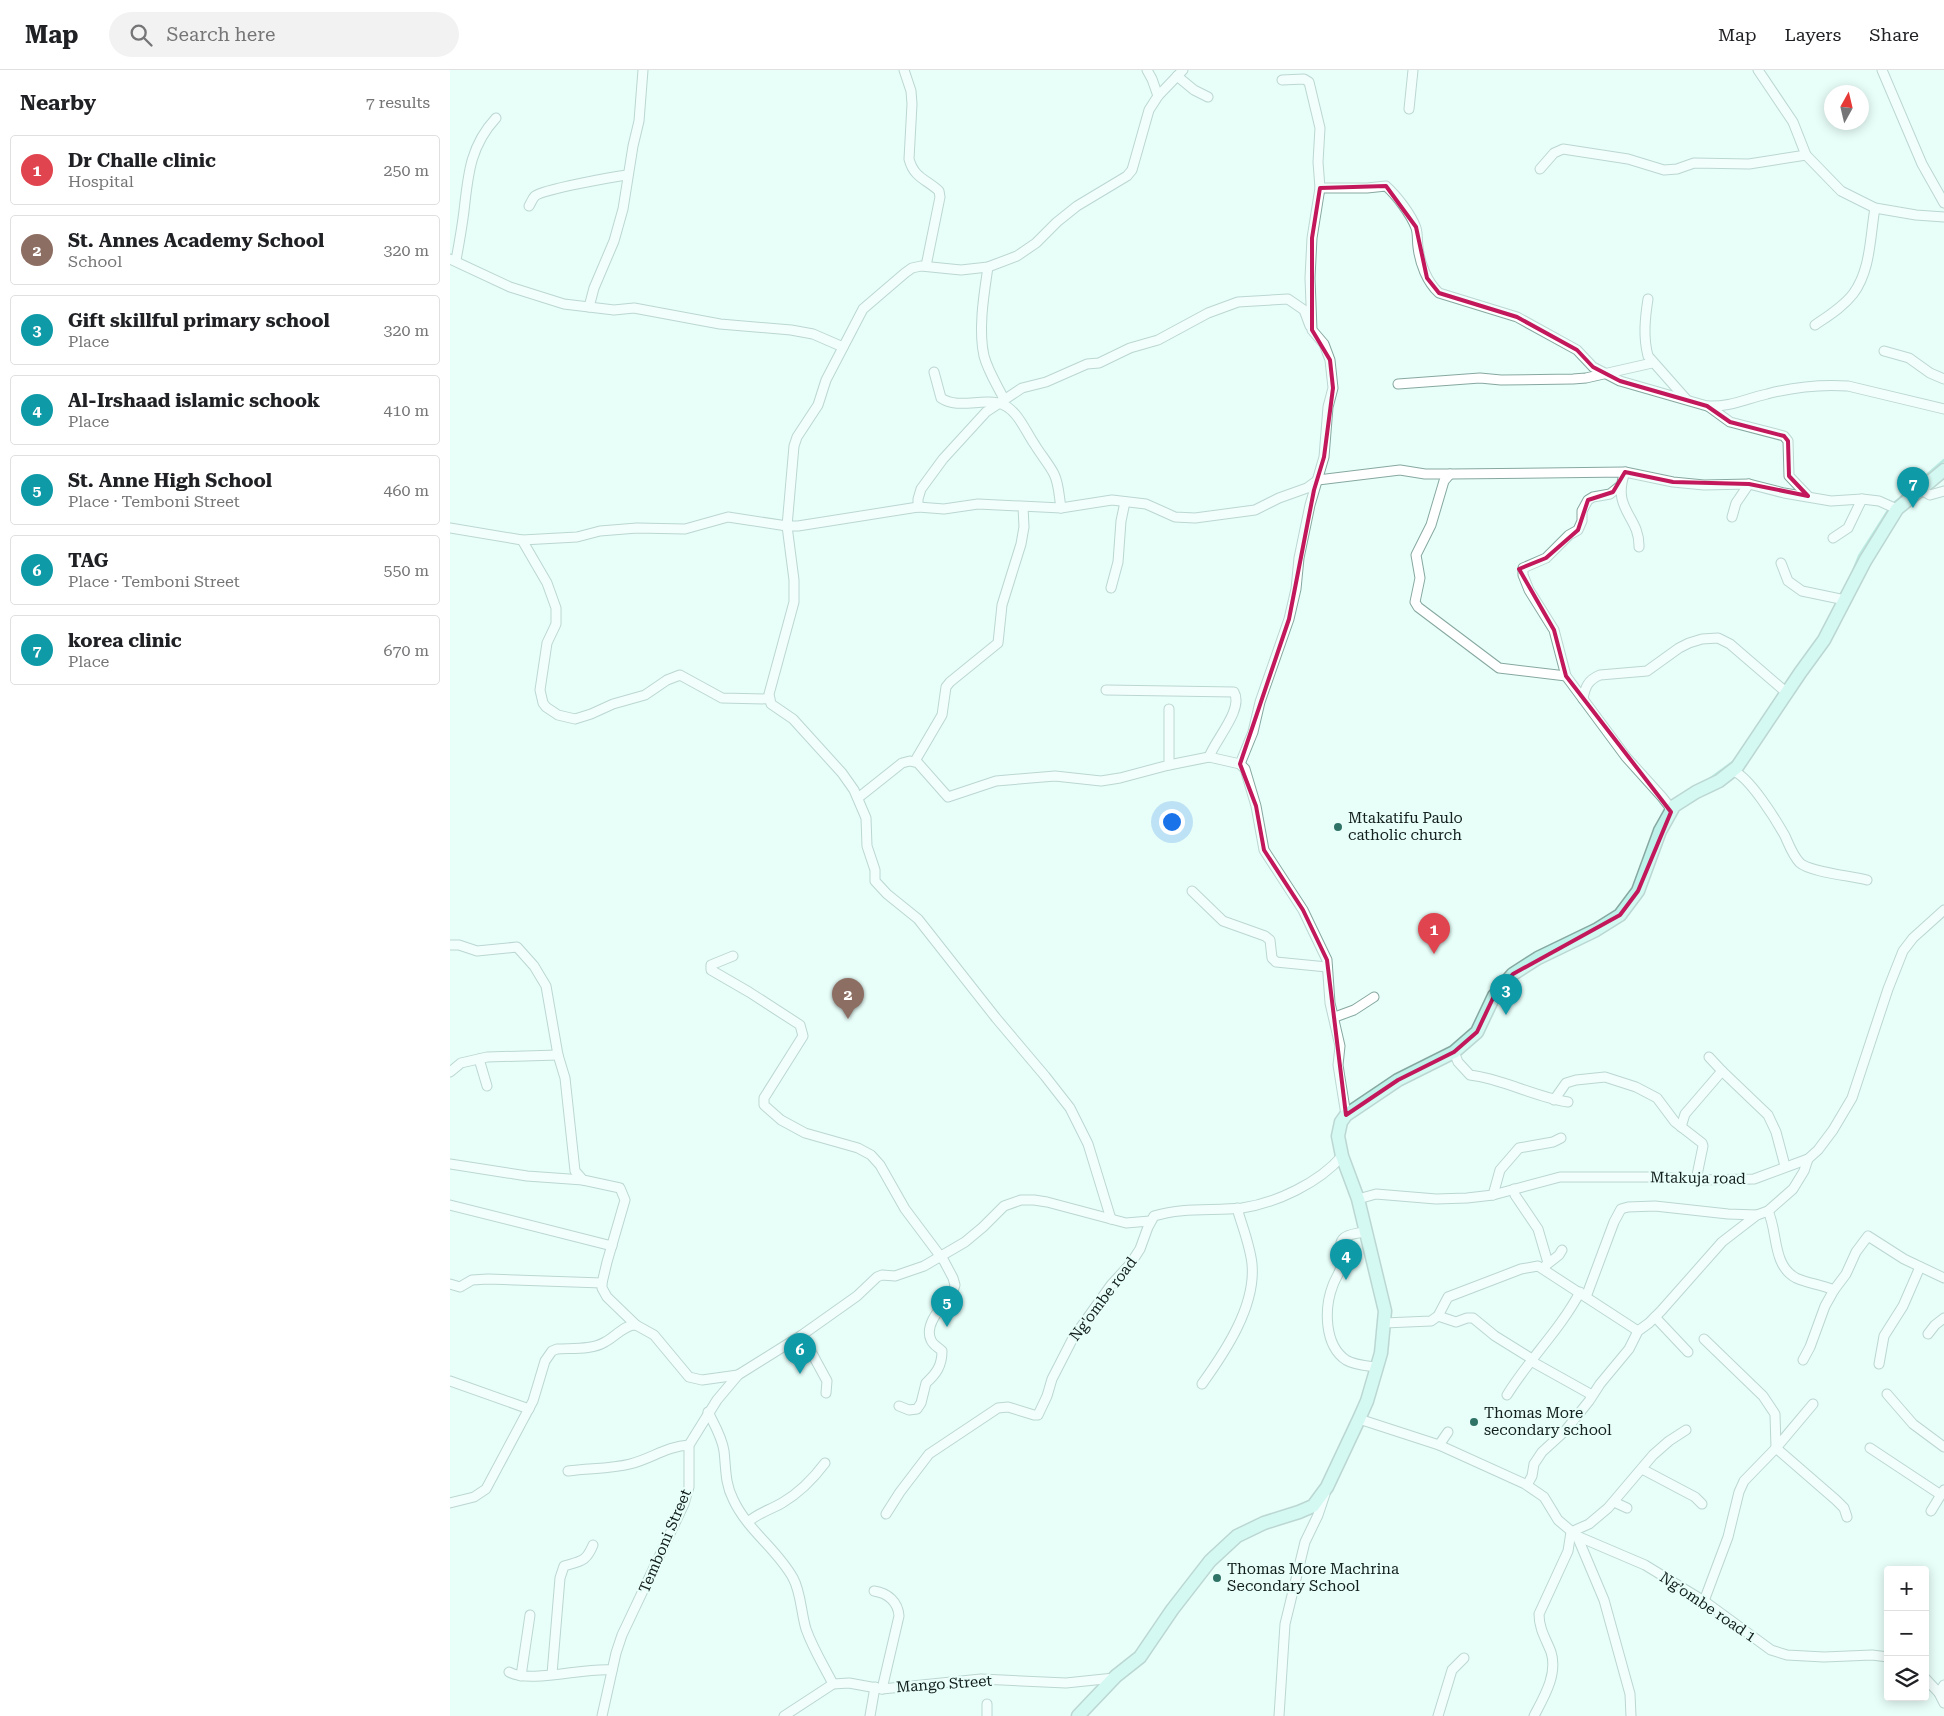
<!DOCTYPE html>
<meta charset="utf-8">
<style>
body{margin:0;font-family:"Roboto Serif",serif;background:#f2f2f2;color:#202124}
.controls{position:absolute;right:15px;bottom:15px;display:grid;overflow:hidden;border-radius:5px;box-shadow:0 2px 12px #0003}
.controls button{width:45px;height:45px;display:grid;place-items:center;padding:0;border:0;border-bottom:1px solid #e0e0e0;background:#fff;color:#202124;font:25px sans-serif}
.compass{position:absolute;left:1374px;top:15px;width:45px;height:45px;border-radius:50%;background:#fff;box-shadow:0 2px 12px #0003;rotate:8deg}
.you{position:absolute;left:721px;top:751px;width:18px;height:18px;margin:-12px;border:4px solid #fff;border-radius:50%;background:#1a73e8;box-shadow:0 0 0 8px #1a73e833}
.badge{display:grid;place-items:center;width:32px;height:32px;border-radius:50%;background:#2f7367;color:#fff;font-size:16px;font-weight:700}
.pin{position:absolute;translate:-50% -41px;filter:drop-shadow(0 1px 2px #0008)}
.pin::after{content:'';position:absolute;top:26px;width:18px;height:15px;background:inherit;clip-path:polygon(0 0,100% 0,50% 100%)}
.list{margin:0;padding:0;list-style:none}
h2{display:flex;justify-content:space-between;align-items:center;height:65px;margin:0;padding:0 20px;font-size:21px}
h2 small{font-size:16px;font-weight:400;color:#757577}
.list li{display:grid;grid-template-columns:32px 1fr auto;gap:15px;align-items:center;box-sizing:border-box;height:70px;margin:0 10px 10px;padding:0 10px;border:1px solid #e0e0e0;border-radius:5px}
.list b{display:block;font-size:19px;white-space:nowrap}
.list p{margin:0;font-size:16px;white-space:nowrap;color:#757577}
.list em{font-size:16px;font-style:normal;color:#757577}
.icon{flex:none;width:28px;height:28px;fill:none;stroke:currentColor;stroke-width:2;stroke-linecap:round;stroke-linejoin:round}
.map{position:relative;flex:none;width:1494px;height:1646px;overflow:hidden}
header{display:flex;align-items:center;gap:30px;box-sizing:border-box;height:70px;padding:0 25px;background:#fff;border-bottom:1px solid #e0e0e0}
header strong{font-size:24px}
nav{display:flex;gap:28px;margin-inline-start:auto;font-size:18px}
.search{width:350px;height:45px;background:#f2f2f2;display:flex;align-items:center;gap:12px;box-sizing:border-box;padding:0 18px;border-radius:28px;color:#757577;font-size:19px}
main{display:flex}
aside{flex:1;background:#fff}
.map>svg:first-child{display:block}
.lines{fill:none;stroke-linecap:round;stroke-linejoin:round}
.stream{stroke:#84d5c4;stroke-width:2.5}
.street-casing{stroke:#86a8a0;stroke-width:11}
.secondary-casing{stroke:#86a8a0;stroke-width:15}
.street{stroke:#fff;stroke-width:9}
.secondary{stroke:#bdf1e9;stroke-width:12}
.marked{fill:none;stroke:#c2185b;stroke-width:4;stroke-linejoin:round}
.poi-dot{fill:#2f7367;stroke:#e8fef9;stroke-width:2}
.labels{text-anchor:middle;stroke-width:4.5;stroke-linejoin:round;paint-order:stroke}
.poi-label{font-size:15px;fill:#121f1d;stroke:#e8fef9;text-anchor:start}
.street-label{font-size:15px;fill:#121f1d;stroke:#e8fef9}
</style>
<header>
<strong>Map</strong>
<div class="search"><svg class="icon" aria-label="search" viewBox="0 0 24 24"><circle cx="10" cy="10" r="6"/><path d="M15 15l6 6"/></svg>Search here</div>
<nav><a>Map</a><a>Layers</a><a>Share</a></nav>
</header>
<main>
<aside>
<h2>Nearby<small>7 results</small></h2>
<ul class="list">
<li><span class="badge" style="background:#e0444e">1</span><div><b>Dr Challe clinic</b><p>Hospital</p></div><em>250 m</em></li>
<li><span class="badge" style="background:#8d6e63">2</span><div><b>St. Annes Academy School</b><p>School</p></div><em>320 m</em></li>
<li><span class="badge" style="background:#0f9aa8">3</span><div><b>Gift skillful primary school</b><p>Place</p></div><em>320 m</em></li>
<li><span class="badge" style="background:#0f9aa8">4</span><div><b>Al-Irshaad islamic schook</b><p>Place</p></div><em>410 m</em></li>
<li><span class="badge" style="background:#0f9aa8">5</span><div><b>St. Anne High School</b><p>Place · Temboni Street</p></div><em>460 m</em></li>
<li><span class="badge" style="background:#0f9aa8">6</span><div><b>TAG</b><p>Place · Temboni Street</p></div><em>550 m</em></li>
<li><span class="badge" style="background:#0f9aa8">7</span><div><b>korea clinic</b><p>Place</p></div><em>670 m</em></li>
</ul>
</aside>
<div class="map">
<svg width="1494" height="1646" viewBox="0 0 1494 1646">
<rect width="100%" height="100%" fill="#e8fef9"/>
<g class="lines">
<g class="stream">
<path d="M 1443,434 L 1494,390"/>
<path d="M 1403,501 L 1409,486 L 1439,439"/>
<path d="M 1258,710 L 1284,691"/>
</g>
<g class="street-casing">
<g id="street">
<path d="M 454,0 L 461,21 L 462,34 L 459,89 C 464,108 476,109 489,121 L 490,127 L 476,196"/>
<path d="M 697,0 L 702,9 L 708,26"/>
<path d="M 1308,0 L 1343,52 L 1356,85 L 1391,121 L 1425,138 L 1466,145 L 1494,147"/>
<path d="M 1432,0 L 1472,94 L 1494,133"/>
<path d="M 727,6 L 744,20 L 758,27"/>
<path d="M 959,39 L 963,0"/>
<path d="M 1090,99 L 1104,83 L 1113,79 L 1178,89 L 1214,100 L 1227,99 L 1244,93 L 1299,94 L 1356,85"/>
<path d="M 870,118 L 917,118 L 936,116 C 946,125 961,144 966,158 C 968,164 967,171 968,177 C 970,194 977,212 989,223 L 1067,247 L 1127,280 L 1143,297 L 1170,311 L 1257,336 C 1281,337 1295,329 1317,324 C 1344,317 1371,314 1398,316 L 1494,339"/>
<path d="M 79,136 C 81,133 82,129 85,126 C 94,119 163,107 177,105"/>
<path d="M 0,189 L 60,217 L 114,234 L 164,240 L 184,238 L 270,254 L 341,260 L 363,264 L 393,277"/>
<path d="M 6,190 C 9,174 12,157 14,141 C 18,105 20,76 46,48"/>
<path d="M 538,197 C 534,224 528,259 534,286 C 538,301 547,315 554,329"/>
<path d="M 1198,229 C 1195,248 1193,267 1198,286 L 1236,329"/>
<path d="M 139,237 L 144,218 L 164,171 L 173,139 L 183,76 L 189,51 L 193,0"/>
<path d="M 1365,255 C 1378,246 1393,237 1403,224 C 1421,200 1420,166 1425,138"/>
<path d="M 1434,281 L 1459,288 L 1480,303 L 1494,309"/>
<path d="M 484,302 L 491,328 C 507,339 530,329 548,333 C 567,337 575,361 585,375 C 591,385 599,394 604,404 C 609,414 609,426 611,438"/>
<path d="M 948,314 L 1030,308 L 1051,310 L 1123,309 L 1136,308 L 1202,293"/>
<path d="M 1258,336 L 1280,352 L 1334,366 L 1338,371 L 1339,406 L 1358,426"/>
<path d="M 1175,402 C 1161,440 1190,446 1189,477"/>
<path d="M 1000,404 L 994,411 L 981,455 L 966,485 L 970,508 L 965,532 L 968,537 L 1049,598 L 1116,606"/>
<path d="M 1170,416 L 1160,424 L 1143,427 L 1138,430 L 1132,441 L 1132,451 L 1128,460 L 1119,465 L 1096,488 L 1073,498 L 1073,505 L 1079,520 L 1104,560 L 1116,606 L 1176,687 L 1212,727 L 1219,736 L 1221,742"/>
<path d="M 1471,420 L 1480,425 L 1494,421"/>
<path d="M 468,437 L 468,429 L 471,419 L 493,389 L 536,342 L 572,318 L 596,312 L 637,294 L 649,293 L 680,278 L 708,270 L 758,243 L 788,232 L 838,229 L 854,240 L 860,256"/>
<path d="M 1282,447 L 1286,433 L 1299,414"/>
<path d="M 0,458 L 72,470 L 127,467 L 150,461 L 187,458 L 235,459 L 278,447 L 337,456 L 348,456 L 468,437 L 494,439 L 528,434 L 611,438 L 662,430 L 696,434 L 725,447 L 745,448 L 805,440 L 829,428 L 857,418 L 868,410 L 950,400 L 975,404 L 1000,404 L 1175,402 L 1223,412 L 1254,415 L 1299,414 L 1334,423 L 1381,431 L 1412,429 L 1429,431 L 1447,439"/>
<path d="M 1383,468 L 1398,458 L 1412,429"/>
<path d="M 72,470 L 97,513 L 106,538 L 106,554 L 97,573 L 90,620 L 93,633 L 96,637 L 108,645 L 125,649 L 141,644 L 163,634 L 195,625 L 217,610 L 230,605 L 272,628 L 319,629"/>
<path d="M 1331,493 L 1338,511 L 1352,521 L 1395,530"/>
<path d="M 661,518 L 668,492 L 671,451 L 675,432"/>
<path d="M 656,620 L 784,622 C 794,639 765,670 759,687"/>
<path d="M 1133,629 C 1135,617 1138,610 1150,605 L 1197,601 L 1229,578 L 1239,573 L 1252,569 L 1268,568 L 1280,574 L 1337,623"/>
<path d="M 465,691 L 492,645 L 496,617 L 500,612 L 548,573 L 552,535 L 571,474 L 574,457 L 573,437"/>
<path d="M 790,694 L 803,662 L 810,632 L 839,549 L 846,519 L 849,488 L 860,435 L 874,387 L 878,337 L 883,318 L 880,290 L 874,274 L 862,260 L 860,208 L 862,168 L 870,118 L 868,92 L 870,58 L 859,12 L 854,9 L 832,10"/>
<path d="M 719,695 L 759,687 L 790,694 L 795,699 L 806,736 L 814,780 L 853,840 L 877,890 L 880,933 L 890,976 L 888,995 L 896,1045"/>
<path d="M 1283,701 C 1299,706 1326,750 1335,766 C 1339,775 1343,786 1350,793 C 1360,802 1402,806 1417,810"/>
<path d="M 408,728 L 452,693 L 460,691 L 468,693 L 498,727 L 546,711 L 605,706 L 651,711 L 670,708 L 719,695 L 719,639"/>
<path d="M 742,821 L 773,851 L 815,866 L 820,870 L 822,888 L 826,892 L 877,897"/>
<path d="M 0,875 L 9,875 L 27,881 L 67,877 L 84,896 L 96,916 L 108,985 L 115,1008 L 125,1101 L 133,1110 L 170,1118 L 175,1130 L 157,1192 L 152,1213 L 152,1218 L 157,1227 L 186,1255"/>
<path d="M 283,886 L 261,895 L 261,900 L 299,922 L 350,955 L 353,966 L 314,1028 L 314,1035 L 331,1050 L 355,1063 L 408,1078 L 421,1085 L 430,1095 L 455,1139 L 494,1191 L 503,1208 L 505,1215 L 503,1221 C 495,1233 473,1254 481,1270 C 483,1275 488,1277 492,1281 C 492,1296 486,1304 476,1313 L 471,1333 L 467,1339 L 459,1340 L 449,1336"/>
<path d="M 885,947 L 904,940 L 924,927"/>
<path d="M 1004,982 L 1008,992 L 1020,1005 C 1054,1009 1084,1027 1118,1032"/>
<path d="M 1259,987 L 1272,1001 L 1318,1045 L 1326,1062 L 1335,1096"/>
<path d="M 29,989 L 37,1016"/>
<path d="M 0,1002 L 11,993 L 37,987 L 108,985"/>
<path d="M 1104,1030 L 1116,1013 L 1126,1010 L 1155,1007 L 1186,1017 L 1207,1028 L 1225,1052 L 1252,1073 L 1253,1076 L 1246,1110"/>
<path d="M 1231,1057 L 1235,1044 L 1272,1001"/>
<path d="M 0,1094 L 77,1106 L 133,1110"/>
<path d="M 1064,1119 L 1065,1125 L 1088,1159 L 1098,1193"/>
<path d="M 1043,1125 L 1050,1100 L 1069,1078 L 1103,1072 L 1111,1068"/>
<path d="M 908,1129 L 926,1124 L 986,1129 L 1017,1128 L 1043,1125 L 1110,1107 L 1209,1107 L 1246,1110 L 1304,1109 L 1358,1089 L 1368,1080 L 1383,1060 L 1402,1028 L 1438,919 L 1453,881 L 1463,868 L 1494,840"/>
<path d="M 0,1135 L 162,1176"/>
<path d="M 1318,1141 C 1328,1162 1322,1195 1346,1208 C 1357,1213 1372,1215 1384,1220"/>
<path d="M 661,1149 L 638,1074 L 620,1038 L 595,1006 L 546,948 L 468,849 L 437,824 L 425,811 L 425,800 L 417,776 L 416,748 L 404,720 L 392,703 L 343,649 L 321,634 L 319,624 L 344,532 L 344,510 L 337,456 L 344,376 L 347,367 L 368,335 L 376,310 L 413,239 L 455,203 L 462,198 L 471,196 L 511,200 L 538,197 L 567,186 L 586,173 L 607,152 L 627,136 L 677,106 L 682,100 L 699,40 L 708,26 L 733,0"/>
<path d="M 916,1161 C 909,1164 899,1163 894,1168 C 886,1175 894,1188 891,1197 C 889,1204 885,1209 883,1215 C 874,1238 874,1275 896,1290 C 904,1295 918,1296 926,1297"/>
<path d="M 1095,1196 L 1109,1185 L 1112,1180"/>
<path d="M 0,1214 L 10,1217 L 22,1210 L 38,1209 L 152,1213"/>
<path d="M 1136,1227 L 1164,1152 L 1171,1139 L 1178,1137 L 1205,1136 L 1278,1144 L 1307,1145"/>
<path d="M 988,1246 L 1006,1252 L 1017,1248 L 1023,1248 L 1045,1266 L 1082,1289"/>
<path d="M 1205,1247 L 1238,1282"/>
<path d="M 934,1253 L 981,1251 L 988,1246 L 998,1227 L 1071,1199 L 1088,1196 L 1188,1261"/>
<path d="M 1478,1264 L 1485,1255 L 1494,1248"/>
<path d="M 352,1265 L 377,1311 L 376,1323"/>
<path d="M 1254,1269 L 1313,1326 L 1325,1344 L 1326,1378 L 1386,1430 L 1394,1438 L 1397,1447"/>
<path d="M 1353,1290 L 1360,1277 L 1375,1236 L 1384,1220 L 1396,1204 L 1406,1182 L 1418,1166 L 1454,1189 L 1494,1208"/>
<path d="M 1081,1291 L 1142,1325"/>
<path d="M 1429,1294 L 1434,1266 L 1453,1236 L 1470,1197"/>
<path d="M 0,1311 L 79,1339"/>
<path d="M 752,1314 C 775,1282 806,1236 802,1194 C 800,1175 792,1156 787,1138"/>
<path d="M 1437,1324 L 1463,1354 L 1494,1377"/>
<path d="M 1057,1325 C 1079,1289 1110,1260 1130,1222"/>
<path d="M 258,1342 C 264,1354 272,1367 274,1381 C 276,1398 275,1414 283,1429 C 297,1460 327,1479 343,1508 C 351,1522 351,1543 356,1559 C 363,1579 374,1596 383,1614"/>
<path d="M 909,1349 L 989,1375 L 1075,1414 L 1094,1427 L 1108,1450 L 1127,1466 L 1195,1495 L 1254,1531 L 1321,1580 L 1337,1585 L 1374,1587 L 1422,1585 L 1438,1587"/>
<path d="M 989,1375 L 998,1362"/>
<path d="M 1420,1378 L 1488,1423 L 1492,1423 L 1494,1420"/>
<path d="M 1192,1399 L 1245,1427 L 1252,1434"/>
<path d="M 118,1401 C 139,1398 160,1399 180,1394 C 201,1389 217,1376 239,1375"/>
<path d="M 1077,1415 L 1082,1406 L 1084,1394 L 1092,1382 L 1115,1361 L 1139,1331 L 1150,1314 L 1179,1279 L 1188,1261 L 1199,1253 L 1211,1241 L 1272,1172 L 1307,1145 L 1318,1141 L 1343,1119 L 1354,1101 L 1358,1089"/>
<path d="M 1164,1432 L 1177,1438"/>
<path d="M 0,1433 L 24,1427 L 36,1419 L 83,1331 L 95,1291 L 102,1281 L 107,1279 C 122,1278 142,1280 155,1272 C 165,1267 175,1254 186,1255 L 204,1265 L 239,1307 L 252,1310 L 288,1305"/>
<path d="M 1481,1441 L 1492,1423"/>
<path d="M 436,1444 L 450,1422 L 479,1384 L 548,1338 L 558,1337 L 584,1345 L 588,1345 L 597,1326 L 602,1309 L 623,1268 L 661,1215 L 681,1193 L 690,1179 L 698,1157 L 704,1146 C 732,1137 763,1141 792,1138 C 826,1133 869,1113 892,1086"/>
<path d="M 298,1452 C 308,1443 320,1440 332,1433 C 349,1423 363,1409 375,1393"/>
<path d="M 1127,1466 L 1154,1530 L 1180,1624 L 1181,1646"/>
<path d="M 424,1521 C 438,1523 448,1532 449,1546 L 432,1619"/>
<path d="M 1254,1531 L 1278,1467 L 1289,1422 L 1294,1411 L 1326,1378 L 1363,1334"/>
<path d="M 59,1602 C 79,1614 136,1597 162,1600"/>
<path d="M 102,1604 L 110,1508 L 114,1496 C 131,1491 136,1492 143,1475"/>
<path d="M 71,1606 L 80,1545"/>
<path d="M 1475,1608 L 1489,1623 L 1494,1633"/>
<path d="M 1489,1623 L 1494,1615"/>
<path d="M 537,1634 L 537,1646"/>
<path d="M 152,1646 L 166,1583 L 172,1565 L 234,1434 L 239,1417 L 239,1375 L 267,1330 L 288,1305 L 352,1265 L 407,1226 L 427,1207 L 432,1205 L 445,1206 L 474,1196 L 515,1172 L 533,1157 L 554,1136 L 571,1130 L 584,1130 L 597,1132 L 676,1153 L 700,1151"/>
<path d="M 334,1646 L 383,1614 L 399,1613 L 432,1619 L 531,1609 L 616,1613 L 664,1608"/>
<path d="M 420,1646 L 425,1617"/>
<path d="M 829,1646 L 835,1554 L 855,1472 L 868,1445 L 875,1424"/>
<path d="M 988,1646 L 1002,1600 L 1014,1588"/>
<path d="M 1084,1646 C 1094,1627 1108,1604 1101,1582 C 1096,1569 1089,1559 1089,1544 L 1118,1481 L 1121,1462 L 1139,1454 L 1158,1438 L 1203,1385 L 1219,1371 L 1236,1360"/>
</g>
</g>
<g class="secondary-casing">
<path id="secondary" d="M 628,1646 L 666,1606 L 690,1587 L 722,1540 L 760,1491 L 787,1466 L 814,1453 L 849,1442 L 863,1436 L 877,1417 L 909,1349 L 917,1331 L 931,1283 L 935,1241 L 908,1129 L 892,1086 L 888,1066 L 891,1052 L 896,1045 L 948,1010 L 1004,982 L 1027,962 L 1044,926 L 1063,904 L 1088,888 L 1146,860 L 1170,845 L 1188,821 L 1210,761 L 1224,736 L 1246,722 L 1269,711 L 1287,697 L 1350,603 L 1374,570 L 1415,491 L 1447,439 L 1494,400"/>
</g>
<use href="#street" class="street"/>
<use href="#secondary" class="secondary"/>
</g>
<path d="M0 0H1494V1646H0ZM 936,116 L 966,157 L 977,208 L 989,223 L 1067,247 L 1127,280 L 1143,297 L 1170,311 L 1257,336 L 1280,352 L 1334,366 L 1338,371 L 1339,406 L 1358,426 L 1299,414 L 1223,412 L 1175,402 L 1163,422 L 1138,430 L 1128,460 L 1096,488 L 1069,499 L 1104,560 L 1116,606 L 1221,742 L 1188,821 L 1170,845 L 1063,904 L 1044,926 L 1027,962 L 1004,982 L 948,1010 L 896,1045 L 877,890 L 853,840 L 814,780 L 806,736 L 790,694 L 839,549 L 864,420 L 874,387 L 883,318 L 880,290 L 862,260 L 862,168 L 870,118 Z" fill="#e8fef9" fill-opacity=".55" fill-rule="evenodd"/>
<path class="marked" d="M 936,116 L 966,157 L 977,208 L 989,223 L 1067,247 L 1127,280 L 1143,297 L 1170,311 L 1257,336 L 1280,352 L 1334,366 L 1338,371 L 1339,406 L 1358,426 L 1299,414 L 1223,412 L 1175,402 L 1163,422 L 1138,430 L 1128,460 L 1096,488 L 1069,499 L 1104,560 L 1116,606 L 1221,742 L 1188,821 L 1170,845 L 1063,904 L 1044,926 L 1027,962 L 1004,982 L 948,1010 L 896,1045 L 877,890 L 853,840 L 814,780 L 806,736 L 790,694 L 839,549 L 864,420 L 874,387 L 883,318 L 880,290 L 862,260 L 862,168 L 870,118 Z"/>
<g class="poi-dot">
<circle cx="888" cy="757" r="5"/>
<circle cx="1024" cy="1352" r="5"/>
<circle cx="767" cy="1508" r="5"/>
</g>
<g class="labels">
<g class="poi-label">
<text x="898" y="753">Mtakatifu Paulo<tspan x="898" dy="17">catholic church</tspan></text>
<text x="1034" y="1348">Thomas More<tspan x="1034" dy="17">secondary school</tspan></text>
<text x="777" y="1504">Thomas More Machrina<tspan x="777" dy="17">Secondary School</tspan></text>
</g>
<g class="street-label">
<text transform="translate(1248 1108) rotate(1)" y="5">Mtakuja road</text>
<text transform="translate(653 1229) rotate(-53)" y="5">Ng'ombe road</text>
<text transform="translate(215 1471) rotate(-67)" y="5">Temboni Street</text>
<text transform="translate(1258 1537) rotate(34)" y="5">Ng’ombe road 1</text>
<text transform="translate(494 1614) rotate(-4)" y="5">Mango Street</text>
</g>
</g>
</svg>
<div class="controls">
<button>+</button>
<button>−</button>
<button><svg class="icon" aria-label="layers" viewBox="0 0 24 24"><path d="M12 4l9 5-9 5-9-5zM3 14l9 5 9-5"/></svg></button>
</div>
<svg class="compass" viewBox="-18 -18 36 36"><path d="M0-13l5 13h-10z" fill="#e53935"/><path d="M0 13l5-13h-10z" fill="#757577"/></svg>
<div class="you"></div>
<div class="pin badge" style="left:984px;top:884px;background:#e0444e">1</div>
<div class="pin badge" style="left:398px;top:949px;background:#8d6e63">2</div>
<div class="pin badge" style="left:1056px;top:945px;background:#0f9aa8">3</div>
<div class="pin badge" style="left:896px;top:1210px;background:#0f9aa8">4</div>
<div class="pin badge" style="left:497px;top:1257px;background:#0f9aa8">5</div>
<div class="pin badge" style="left:350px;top:1304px;background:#0f9aa8">6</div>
<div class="pin badge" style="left:1463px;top:438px;background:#0f9aa8">7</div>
</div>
</main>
